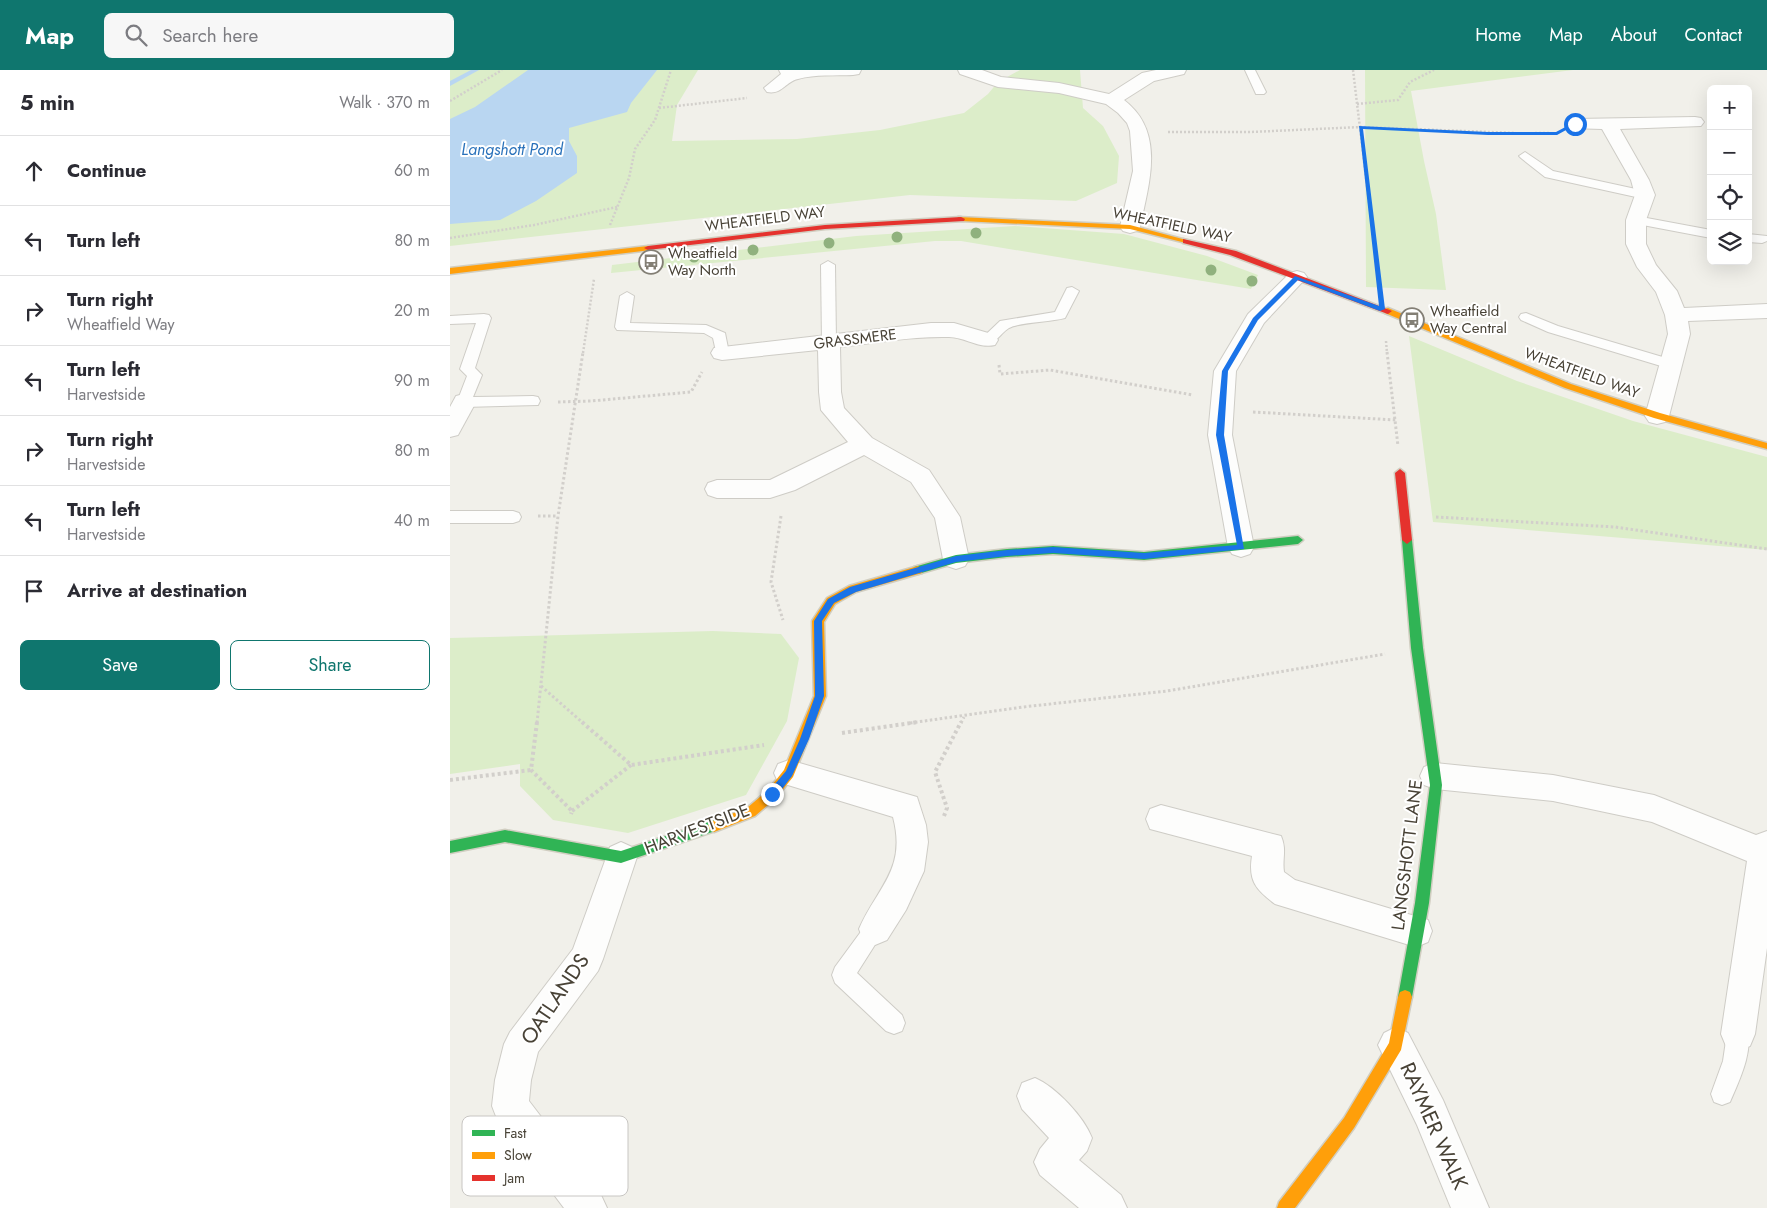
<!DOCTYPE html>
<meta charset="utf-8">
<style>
body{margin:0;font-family:Jost,sans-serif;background:#f7f7f7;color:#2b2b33}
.controls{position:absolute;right:15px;top:15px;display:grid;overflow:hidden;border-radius:8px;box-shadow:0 5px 20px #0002}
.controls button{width:45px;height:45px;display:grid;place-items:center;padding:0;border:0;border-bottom:1px solid #e1e1e2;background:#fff;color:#2b2b33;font:25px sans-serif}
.stop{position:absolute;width:15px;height:15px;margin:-11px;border:4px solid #1a73e8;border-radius:50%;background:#fff}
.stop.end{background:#1a73e8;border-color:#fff;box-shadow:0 1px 5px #0008}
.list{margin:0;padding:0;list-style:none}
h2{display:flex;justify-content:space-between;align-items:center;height:65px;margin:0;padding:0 20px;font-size:21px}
h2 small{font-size:16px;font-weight:400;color:#7c7c81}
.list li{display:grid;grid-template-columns:32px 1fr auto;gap:15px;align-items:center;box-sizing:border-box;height:70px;padding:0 20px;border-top:1px solid #e1e1e2}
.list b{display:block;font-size:19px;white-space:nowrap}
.list p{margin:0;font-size:16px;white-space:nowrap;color:#7c7c81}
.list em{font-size:16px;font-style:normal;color:#7c7c81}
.actions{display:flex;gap:10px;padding:15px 20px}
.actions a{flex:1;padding:11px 0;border:1px solid #0f766e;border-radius:8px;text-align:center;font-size:18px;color:#0f766e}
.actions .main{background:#0f766e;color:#fff}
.icon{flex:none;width:28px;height:28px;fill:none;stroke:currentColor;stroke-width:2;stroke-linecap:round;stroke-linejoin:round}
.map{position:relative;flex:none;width:1317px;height:1138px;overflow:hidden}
header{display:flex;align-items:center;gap:30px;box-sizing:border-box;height:70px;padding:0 25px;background:#0f766e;color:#fff}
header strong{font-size:24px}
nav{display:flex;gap:28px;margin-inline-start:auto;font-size:18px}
.search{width:350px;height:45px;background:#f7f7f7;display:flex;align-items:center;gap:12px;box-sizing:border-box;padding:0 18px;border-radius:8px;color:#7c7c81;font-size:19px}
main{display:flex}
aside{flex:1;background:#fff}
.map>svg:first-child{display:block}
.green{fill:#dcedc9}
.water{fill:#b9d6f1}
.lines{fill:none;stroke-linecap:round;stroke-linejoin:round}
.stream{fill:#b9d6f1;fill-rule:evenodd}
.lane-casing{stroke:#ceccc6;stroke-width:2}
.street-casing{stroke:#ceccc6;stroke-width:2}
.fast-casing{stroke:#d1cec1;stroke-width:3}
.slow-casing{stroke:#d1cec1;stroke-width:3}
.jam-casing{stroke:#d1cec1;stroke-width:3}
.path-far2{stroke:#d2cfcb;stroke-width:2.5;stroke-dasharray:2 2;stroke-linecap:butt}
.path-far1{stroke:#d2cfcb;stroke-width:3;stroke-dasharray:2.5 2.5;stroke-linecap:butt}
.path{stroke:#d2cfcb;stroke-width:4;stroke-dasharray:3 3;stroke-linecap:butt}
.lane{fill:#fdfdfc;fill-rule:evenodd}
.street{fill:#fdfdfc;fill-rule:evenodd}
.fast{fill:#30b455;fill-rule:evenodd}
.slow{fill:#ff9f0a;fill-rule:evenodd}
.jam{fill:#e5322d;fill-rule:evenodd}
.tree{fill:#90b17e}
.route{fill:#1a73e8}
.labels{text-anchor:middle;stroke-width:4;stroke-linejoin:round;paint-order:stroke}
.far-street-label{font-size:15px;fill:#484236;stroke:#fff}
.far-poi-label{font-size:15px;fill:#484236;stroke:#fff;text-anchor:start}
.far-water-label{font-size:16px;font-style:italic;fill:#2971ba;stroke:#fff}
.street-label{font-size:18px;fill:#484236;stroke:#fff}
.near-street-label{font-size:21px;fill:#484236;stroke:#fff}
.key{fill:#fff;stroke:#c8c6c3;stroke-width:1}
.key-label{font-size:14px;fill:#484236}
</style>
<header>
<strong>Map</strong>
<div class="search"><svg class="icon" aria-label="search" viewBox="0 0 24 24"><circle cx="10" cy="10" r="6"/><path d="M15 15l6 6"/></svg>Search here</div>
<nav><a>Home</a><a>Map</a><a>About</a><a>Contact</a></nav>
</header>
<main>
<aside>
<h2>5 min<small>Walk · 370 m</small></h2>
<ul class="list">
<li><svg class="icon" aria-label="ahead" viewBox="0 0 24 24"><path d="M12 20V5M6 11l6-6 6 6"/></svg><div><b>Continue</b></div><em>60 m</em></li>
<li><svg class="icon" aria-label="left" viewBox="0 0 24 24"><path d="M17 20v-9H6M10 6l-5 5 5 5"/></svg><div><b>Turn left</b></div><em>80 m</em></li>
<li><svg class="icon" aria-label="right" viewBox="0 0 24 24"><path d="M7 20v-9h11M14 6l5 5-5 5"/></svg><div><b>Turn right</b><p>Wheatfield Way</p></div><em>20 m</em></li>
<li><svg class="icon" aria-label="left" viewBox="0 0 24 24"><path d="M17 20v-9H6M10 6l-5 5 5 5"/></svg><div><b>Turn left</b><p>Harvestside</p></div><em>90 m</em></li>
<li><svg class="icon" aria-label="right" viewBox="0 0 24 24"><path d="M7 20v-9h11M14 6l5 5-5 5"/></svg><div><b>Turn right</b><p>Harvestside</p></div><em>80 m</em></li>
<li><svg class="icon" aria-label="left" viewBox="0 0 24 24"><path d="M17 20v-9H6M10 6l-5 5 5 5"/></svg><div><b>Turn left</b><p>Harvestside</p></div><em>40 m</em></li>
<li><svg class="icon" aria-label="arrive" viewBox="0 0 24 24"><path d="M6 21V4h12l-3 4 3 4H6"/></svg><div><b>Arrive at destination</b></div></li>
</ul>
<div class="actions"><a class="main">Save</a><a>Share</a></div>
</aside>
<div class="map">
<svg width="1317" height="1138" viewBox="0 0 1317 1138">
<rect width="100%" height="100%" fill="#f1f0ea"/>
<g class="green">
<path d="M 0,0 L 248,0 L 227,35 L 222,71 L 347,69 L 430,60 L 514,43 L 538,24 L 548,12 L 570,0 L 630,0 L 633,38 L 653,56 L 669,86 L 667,113 L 626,131 L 460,125 L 0,176 Z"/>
<path d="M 915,0 L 1123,0 L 961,21 L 974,91 L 986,144 L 996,220 L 916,217 Z"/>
<path d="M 565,156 L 674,164 L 757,186 L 808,205 L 801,219 L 511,171 L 485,171 L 161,203 L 162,195 L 406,166 Z"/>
<path d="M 959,266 L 1067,311 L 1183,351 L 1317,387 L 1317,480 L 983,452 Z"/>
<path d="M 263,561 L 331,564 L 349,588 L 337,651 L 296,725 L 178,763 L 103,750 L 70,716 L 70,694 L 0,704 L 0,568 Z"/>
</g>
<path class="water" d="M 78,0 L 207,0 L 181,33 L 177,42 L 119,58 L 119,71 L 127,86 L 127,103 L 86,131 L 50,150 L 0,154 L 0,49 L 25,37 Z"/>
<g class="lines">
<path class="stream" d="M 21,0 L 29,0 L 0,16 L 0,11 Z"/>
<g class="lane-casing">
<g id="lane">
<path d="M 795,0 L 805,0 L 816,22 L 814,24 L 806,24 Z"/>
<path d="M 1075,82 L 1103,101 L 1195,121 L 1201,125 L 1195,129 L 1095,107 L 1071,88 L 1069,86 Z"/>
<path d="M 1186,146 L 1261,160 L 1261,168 L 1182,153 L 1180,150 L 1182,147 Z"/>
<path d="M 1298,164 L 1317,166 L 1317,171 L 1312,173 L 1298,172 Z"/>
<path d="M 378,191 L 385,195 L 386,273 L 384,276 L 374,276 L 372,273 L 371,195 Z"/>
<path d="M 622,217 L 629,221 L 615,248 C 601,252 570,252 559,258 C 549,264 545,277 532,273 L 530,270 L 550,251 L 605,242 L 617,218 Z"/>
<path d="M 177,222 L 184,226 L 180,253 L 256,255 L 275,263 L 279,283 L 277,286 L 267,286 L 263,268 L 254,263 L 167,260 L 165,257 L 170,226 Z"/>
<path d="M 1076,243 L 1108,256 L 1226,291 L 1228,294 L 1226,297 L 1221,299 L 1098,262 L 1071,250 L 1069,247 L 1071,244 Z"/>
<path d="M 34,244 L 39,245 L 41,248 L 25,298 L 32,305 L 23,327 L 83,326 L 88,327 L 90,331 L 88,335 L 14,337 L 9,336 L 7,332 L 17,306 L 10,299 L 26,253 L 0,254 L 0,246 Z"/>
<path d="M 0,441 L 63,441 L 69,443 L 71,447 L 69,451 L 63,453 L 0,453 Z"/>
<path d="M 425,849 L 432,852 L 435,859 L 407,903 L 452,945 L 455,953 L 452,961 L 444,964 L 436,961 L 385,913 L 382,905 L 385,897 L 418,852 Z"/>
<path d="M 1288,953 L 1296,956 C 1305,979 1289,1011 1280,1032 L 1272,1035 L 1264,1032 L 1261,1024 L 1273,991 L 1277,964 L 1280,956 Z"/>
</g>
</g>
<g class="street-casing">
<g id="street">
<path d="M 329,0 L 411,0 L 409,4 L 403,5 C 386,6 365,4 348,9 C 335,12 332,25 317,22 L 314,18 L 331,4 Z"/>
<path d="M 508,0 L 532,0 L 551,7 L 609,13 L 659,24 L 692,3 L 706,0 L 736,0 L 734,4 L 704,11 L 674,30 C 716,62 699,113 690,157 L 687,161 L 680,163 L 673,161 L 670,157 L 683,101 L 680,61 L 677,53 L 668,43 L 656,34 L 609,23 L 548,17 L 510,4 Z"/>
<path d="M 1245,47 L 1251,48 L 1254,52 L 1251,56 L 1170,59 L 1199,110 L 1205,125 L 1196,150 L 1196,174 L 1206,195 L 1227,221 L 1234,238 L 1317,234 L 1317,248 L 1238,251 L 1240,264 L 1219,346 L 1215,352 L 1207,354 L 1199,352 L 1195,346 L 1218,264 L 1215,245 L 1206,222 L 1187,197 L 1176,174 L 1176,150 L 1185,125 L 1181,110 L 1152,59 L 1119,58 L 1116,54 L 1119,50 L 1125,49 Z"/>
<path d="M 847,201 L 854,203 L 857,207 L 814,253 L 786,301 L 782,365 L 804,477 L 800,484 L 791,487 L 782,484 L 778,477 L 758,365 L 764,301 L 798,244 L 840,203 Z"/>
<path d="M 481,253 L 504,253 L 545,265 L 548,270 L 545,275 C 529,279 515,267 499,267 C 463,266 426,273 390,277 L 391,322 L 394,338 L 422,368 L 479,400 L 510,447 L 519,489 L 515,496 L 506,499 L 497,496 L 493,489 L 485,448 L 461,412 L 414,385 L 345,420 L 320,428 L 267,428 L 258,425 L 255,419 L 258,413 L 267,410 L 320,410 L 398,372 L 371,340 L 369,322 L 368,280 L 272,290 L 264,288 L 261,283 L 264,278 Z"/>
<path d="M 14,324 L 22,326 L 26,332 L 8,365 L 0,367 L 0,337 L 6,326 Z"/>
<path d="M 339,690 L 467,727 L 476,755 L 478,772 L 474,801 L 456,840 L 437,870 L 425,875 L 413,870 L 409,859 C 427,817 457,800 443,747 L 328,712 L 324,703 L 328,694 Z"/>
<path d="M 985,693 L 1103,705 L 1204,725 L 1306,765 L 1317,761 L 1317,878 L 1305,964 L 1300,976 L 1288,981 L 1276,976 L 1271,964 L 1297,791 L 1202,752 L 1103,731 L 985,719 L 974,715 L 970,706 L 974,697 Z"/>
<path d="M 711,735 L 831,766 C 837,780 832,788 834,802 L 845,810 L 978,850 L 982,861 L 978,872 L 966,877 L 825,834 C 806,820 798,811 802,786 L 700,759 L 696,749 L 700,739 Z"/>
<path d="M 171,772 L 182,777 L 187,787 L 153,889 L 148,901 L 88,982 L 81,1010 L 79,1031 L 151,1125 L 157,1138 L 114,1138 L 47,1049 L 42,1036 L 45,1010 L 54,974 L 60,962 L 123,879 L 160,777 Z"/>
<path d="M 946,957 L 958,963 L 993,1030 L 1039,1138 L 1001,1138 L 967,1055 L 928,975 L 934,963 Z"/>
<path d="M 585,1008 C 606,1017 634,1047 642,1068 L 637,1081 L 629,1090 L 671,1125 L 677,1138 L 629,1138 L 590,1105 L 584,1092 L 590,1079 L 599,1068 L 572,1039 L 567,1026 L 572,1013 Z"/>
</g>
</g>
<g class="fast-casing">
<g id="fast">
<path d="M 848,466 L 853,470 L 848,474 L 694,490 L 603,484 L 557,487 L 506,493 L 468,504 L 463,500 L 464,497 L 506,485 L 557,479 L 603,476 L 694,482 Z"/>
<path d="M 957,466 L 962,470 L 973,578 L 992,715 L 979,833 L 962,927 L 960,932 L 955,934 L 950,932 L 948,927 L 965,833 L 980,715 L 961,578 L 952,470 Z"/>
<path d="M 264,750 L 268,752 L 270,756 L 268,760 L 171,793 L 55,772 L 0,783 L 0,771 L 55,760 L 171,781 Z"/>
</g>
</g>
<g class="slow-casing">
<g id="slow">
<path d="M 508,147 L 680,155 L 740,171 L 736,173 L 680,159 L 511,151 L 507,149 Z"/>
<path d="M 198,176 L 202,178 L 201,180 L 0,204 L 0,198 Z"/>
<path d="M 938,238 L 1121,314 L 1210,343 L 1317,373 L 1317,379 L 1204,348 L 1115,318 L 935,243 L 935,239 Z"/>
<path d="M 468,496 L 473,500 L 472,503 L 406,522 L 385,534 L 374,552 L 376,626 L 343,707 L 326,728 L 305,746 L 264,762 L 260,760 L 258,756 L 260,752 L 297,738 L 318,720 L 334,700 L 364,626 L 362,551 L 377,528 L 399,516 Z"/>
<path d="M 955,920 L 960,922 L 962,927 L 951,980 L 904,1058 L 845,1138 L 827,1138 L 829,1132 L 894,1048 L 939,973 L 948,927 L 950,922 Z"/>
</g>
</g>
<g class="jam-casing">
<g id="jam">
<path d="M 511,147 L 515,149 L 514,151 L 375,159 L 198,180 L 194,178 L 198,176 L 375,155 Z"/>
<path d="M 733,169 L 786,181 L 942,241 L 938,244 L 935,243 L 780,185 L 733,173 Z"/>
<path d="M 950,399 L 955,403 L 962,470 L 957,474 L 952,470 L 945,403 Z"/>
</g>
</g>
<g class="path-far2">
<path d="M 903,0 L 928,208"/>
<path d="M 0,31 L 52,0"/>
<path d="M 907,34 L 948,30 L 960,12 L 984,0"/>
<path d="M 209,38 L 297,28"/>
<path d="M 718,62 L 801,62 L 911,57 L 1066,63"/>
<path d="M 1085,63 L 1099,63"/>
<path d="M 160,155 L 179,108 L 185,79 L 205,50 L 221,0"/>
<path d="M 0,168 L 84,155 L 167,137"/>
<path d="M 936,271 L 937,283"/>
<path d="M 133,283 L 144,209"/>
</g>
<g class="path-far1">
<path d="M 937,282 L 948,376"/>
<path d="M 549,295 L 550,304 L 600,300 L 743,325"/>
<path d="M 108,332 L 141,331 L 241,322 L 252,302"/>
<path d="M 803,342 L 946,350"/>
<path d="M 88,446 L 108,446"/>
<path d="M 331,446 L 321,512 L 333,550"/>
<path d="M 986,447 L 1165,457 L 1317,479"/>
<path d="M 91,616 L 133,653"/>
<path d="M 87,653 L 108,446 L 133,282"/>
<path d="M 460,653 L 573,637 L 717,621 L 935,584"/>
<path d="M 511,653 L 514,647"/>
</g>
<g class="path">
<path d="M 87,652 L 81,700 L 122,741 L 121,744"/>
<path d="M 132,652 L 181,695 L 314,675"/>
<path d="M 392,663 L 468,652"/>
<path d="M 0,710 L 81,700"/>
<path d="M 122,741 L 181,695"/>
<path d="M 494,746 L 497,738 L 485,702 L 511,652"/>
</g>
<use href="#lane" class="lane"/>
<use href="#street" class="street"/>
<use href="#fast" class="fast"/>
<use href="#slow" class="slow"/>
<use href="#jam" class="jam"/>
</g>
<g class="tree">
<circle cx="526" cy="163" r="5.5"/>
<circle cx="447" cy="167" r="5.5"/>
<circle cx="379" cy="173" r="5.5"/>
<circle cx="303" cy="180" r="5.5"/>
<circle cx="244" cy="187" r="5.5"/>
<circle cx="761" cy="200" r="5.5"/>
<circle cx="802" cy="211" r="5.5"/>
</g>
<path class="route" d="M 1123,53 L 1127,54 L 1107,65 L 1038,65 L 913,59 L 935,239 L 930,241 L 848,210 L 808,250 L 778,301 L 774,365 L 794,479 L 694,489 L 603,483 L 557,486 L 506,492 L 406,522 L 384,533 L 372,551 L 374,626 L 359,669 L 342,706 L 326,727 L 319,727 L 319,721 L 336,701 L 350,669 L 365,626 L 364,551 L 378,529 L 400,517 L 506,486 L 557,480 L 603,477 L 694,483 L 787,475 L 766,365 L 772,301 L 803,248 L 845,206 L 929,236 L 909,56 L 1038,62 L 1106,62 Z"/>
<defs>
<g id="bus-ring" transform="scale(1.25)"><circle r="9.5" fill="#fff" stroke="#837f75" stroke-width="1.5"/><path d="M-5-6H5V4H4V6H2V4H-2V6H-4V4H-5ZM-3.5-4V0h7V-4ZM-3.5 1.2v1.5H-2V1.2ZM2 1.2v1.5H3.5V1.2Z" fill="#837f75"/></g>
</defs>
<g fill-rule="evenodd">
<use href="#bus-ring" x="201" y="192"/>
<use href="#bus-ring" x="962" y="250"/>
</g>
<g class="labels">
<g class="far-street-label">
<text transform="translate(315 149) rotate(-7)" y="5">WHEATFIELD WAY</text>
<text transform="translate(722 155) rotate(12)" y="5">WHEATFIELD WAY</text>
<text transform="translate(405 269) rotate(-7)" y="5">GRASSMERE</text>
<text transform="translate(1132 303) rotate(20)" y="5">WHEATFIELD WAY</text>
</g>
<g class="far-poi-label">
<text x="218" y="188">Wheatfield<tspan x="218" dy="17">Way North</tspan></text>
<text x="980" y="246">Wheatfield<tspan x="980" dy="17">Way Central</tspan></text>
</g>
<g class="far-water-label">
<text x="62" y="85">Langshott Pond</text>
</g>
<g class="street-label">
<text transform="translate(247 759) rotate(-21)" y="6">HARVESTSIDE</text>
<text transform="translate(957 785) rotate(-83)" y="6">LANGSHOTT LANE</text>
</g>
<g class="near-street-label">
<text transform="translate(105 929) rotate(-56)" y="7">OATLANDS</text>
<text transform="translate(984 1056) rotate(66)" y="7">RAYMER WALK</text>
</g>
</g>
<rect x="12" y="1046" width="166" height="80" rx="8" class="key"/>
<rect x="22" y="1060" width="23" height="6" fill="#30b455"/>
<rect x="22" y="1082" width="23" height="7" fill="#ff9f0a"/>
<rect x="22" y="1105" width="23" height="6" fill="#e5322d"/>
<g class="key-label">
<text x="54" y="1068">Fast</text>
<text x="54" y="1090">Slow</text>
<text x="54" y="1113">Jam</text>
</g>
</svg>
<div class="controls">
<button>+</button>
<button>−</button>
<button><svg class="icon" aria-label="locate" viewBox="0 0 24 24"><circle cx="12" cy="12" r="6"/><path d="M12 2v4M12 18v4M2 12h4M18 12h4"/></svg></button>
<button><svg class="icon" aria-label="layers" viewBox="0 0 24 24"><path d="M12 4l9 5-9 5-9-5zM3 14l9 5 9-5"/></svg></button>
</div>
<div class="stop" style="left:1125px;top:54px"></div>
<div class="stop end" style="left:322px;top:724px"></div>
</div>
</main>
